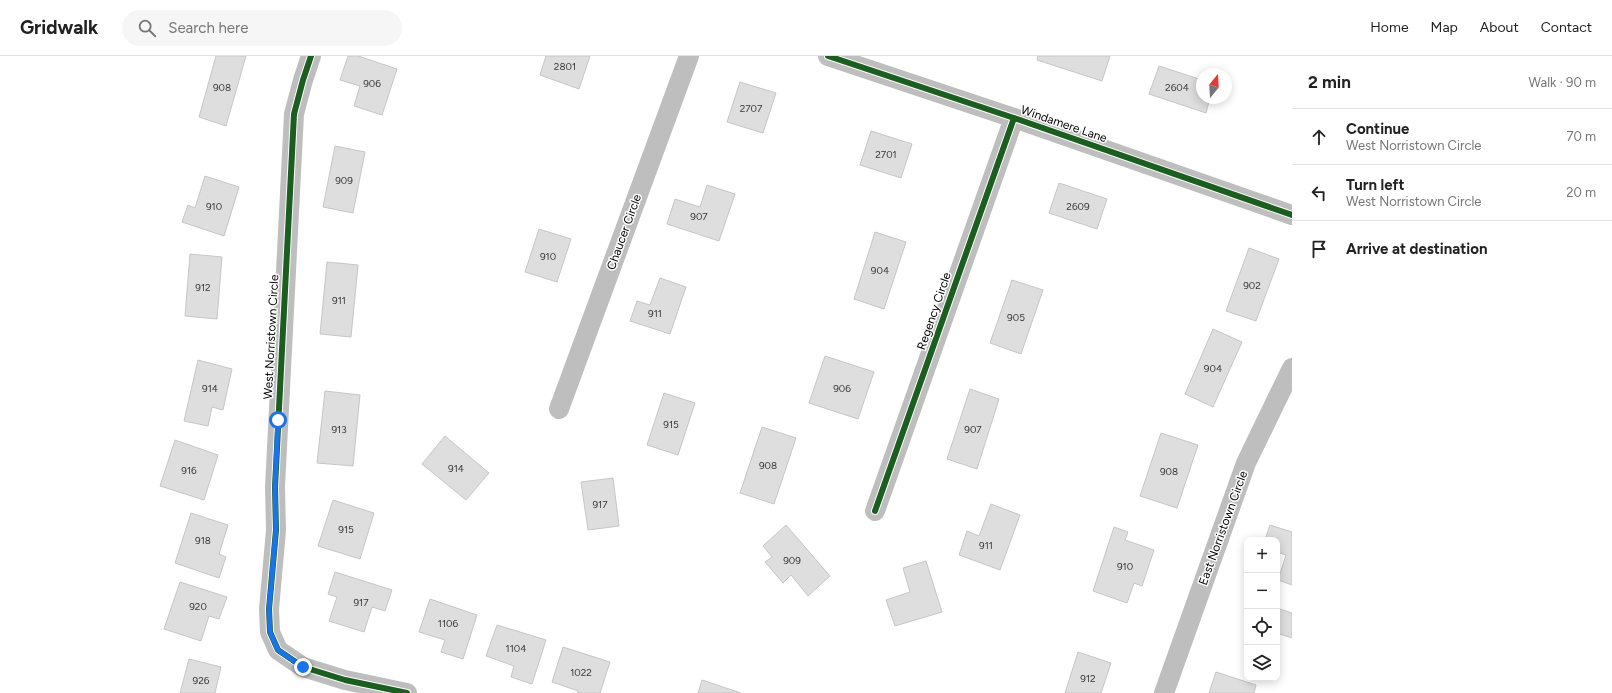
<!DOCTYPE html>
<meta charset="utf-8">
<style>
body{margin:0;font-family:Figtree,sans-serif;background:#f6f6f6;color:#222}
.controls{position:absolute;right:12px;bottom:12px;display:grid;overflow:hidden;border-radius:8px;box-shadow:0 2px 10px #0003}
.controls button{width:36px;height:36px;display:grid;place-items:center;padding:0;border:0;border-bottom:1px solid #e0e0e0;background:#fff;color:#222;font:20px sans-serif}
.compass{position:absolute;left:1196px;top:12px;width:36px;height:36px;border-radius:50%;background:#fff;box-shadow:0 2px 10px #0003;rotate:18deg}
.stop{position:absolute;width:12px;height:12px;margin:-9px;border:3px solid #1a73e8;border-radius:50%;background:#fff}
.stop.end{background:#1a73e8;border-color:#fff;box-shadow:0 1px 4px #0008}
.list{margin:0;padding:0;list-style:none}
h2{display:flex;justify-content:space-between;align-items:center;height:52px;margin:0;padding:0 16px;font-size:17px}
h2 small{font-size:13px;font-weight:400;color:#767676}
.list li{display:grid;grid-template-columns:26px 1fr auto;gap:12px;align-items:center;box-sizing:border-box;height:56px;padding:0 16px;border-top:1px solid #e0e0e0}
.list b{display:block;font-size:15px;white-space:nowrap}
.list p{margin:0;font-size:13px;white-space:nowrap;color:#767676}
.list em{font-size:13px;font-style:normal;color:#767676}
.icon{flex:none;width:22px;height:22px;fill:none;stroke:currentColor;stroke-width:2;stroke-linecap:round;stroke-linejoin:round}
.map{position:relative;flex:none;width:1292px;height:637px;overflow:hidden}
header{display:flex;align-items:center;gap:24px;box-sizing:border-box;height:56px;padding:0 20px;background:#fff;border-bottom:1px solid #e0e0e0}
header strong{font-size:19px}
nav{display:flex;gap:22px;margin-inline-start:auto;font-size:14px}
.search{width:280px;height:36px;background:#f6f6f6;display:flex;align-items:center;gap:10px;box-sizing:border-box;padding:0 14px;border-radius:22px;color:#767676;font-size:15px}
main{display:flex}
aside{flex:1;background:#fff}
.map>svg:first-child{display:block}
.building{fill:#dedede;stroke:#c6c6c6}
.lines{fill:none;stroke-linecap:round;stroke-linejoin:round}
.street{stroke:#bebebe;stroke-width:20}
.cycleway-casing{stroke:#fff;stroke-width:8}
.cycleway{stroke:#1b5e20;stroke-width:6}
.route{stroke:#1a73e8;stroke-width:5}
.labels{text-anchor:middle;stroke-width:3;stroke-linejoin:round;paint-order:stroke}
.number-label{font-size:10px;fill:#383838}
.street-label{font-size:12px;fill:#000;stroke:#fff}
</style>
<header>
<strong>Gridwalk</strong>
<div class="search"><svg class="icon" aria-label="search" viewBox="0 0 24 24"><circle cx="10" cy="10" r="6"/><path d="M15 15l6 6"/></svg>Search here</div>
<nav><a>Home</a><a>Map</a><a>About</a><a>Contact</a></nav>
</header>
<main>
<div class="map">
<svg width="1292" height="637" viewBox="0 0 1292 637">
<rect width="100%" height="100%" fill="#fff"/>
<g class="building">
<path d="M 216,0 L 246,0 L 226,70 L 199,61 Z"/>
<path d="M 348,0 L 358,0 L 397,13 L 382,59 L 354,50 L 360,30 L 340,24 Z"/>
<path d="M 546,0 L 590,0 L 579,33 L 540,19 Z"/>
<path d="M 1038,0 L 1110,0 L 1102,25 L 1037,4 Z"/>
<path d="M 1159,10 L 1202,24 L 1202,42 L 1210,42 L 1206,57 L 1149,38 Z"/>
<path d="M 740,26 L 776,37 L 763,77 L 727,66 Z"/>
<path d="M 871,75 L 912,88 L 901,122 L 860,109 Z"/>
<path d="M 335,90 L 365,96 L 353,157 L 323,151 Z"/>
<path d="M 205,120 L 239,131 L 224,180 L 182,166 L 188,149 L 195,152 Z"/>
<path d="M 1059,127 L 1107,143 L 1097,173 L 1049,157 Z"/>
<path d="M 707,129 L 735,138 L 719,185 L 667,168 L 675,143 L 700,151 Z"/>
<path d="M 539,173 L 571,183 L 557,226 L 525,216 Z"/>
<path d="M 875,176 L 906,186 L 884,253 L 854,243 Z"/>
<path d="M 1249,192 L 1279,203 L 1256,265 L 1226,255 Z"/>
<path d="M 190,198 L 222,201 L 217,263 L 185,260 Z"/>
<path d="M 327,206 L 358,209 L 351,281 L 320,278 Z"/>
<path d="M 660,222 L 686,231 L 670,278 L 630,265 L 637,245 L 650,249 Z"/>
<path d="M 1012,224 L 1043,234 L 1021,298 L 990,287 Z"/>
<path d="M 1213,273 L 1242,286 L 1213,351 L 1185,338 Z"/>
<path d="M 825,300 L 874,316 L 858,363 L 809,347 Z"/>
<path d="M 198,304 L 232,313 L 223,354 L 212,351 L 208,370 L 184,365 Z"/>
<path d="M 970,333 L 999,343 L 977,413 L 947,403 Z"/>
<path d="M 325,335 L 360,339 L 353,410 L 317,407 Z"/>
<path d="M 664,337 L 695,347 L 678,399 L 647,389 Z"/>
<path d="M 762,371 L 796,382 L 774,448 L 740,437 Z"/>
<path d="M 1161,377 L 1198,389 L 1177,452 L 1140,440 Z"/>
<path d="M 445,380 L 489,417 L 466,444 L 422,408 Z"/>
<path d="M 175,384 L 218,399 L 204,444 L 160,430 Z"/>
<path d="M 613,422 L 619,470 L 588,474 L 581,426 Z"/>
<path d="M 333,444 L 374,457 L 360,503 L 318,490 Z"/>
<path d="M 991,448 L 1020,459 L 1000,514 L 959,499 L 967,475 L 979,480 Z"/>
<path d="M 191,457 L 228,469 L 219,498 L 226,501 L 219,522 L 175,507 Z"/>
<path d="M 786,469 L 830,520 L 808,540 L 791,519 L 783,527 L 765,506 L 772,501 L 763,490 Z"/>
<path d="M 1270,469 L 1292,476 L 1292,529 L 1278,524 L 1286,499 L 1277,496 L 1277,484 L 1265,484 Z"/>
<path d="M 1114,471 L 1128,476 L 1125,484 L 1154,494 L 1142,530 L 1134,527 L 1127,547 L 1093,535 Z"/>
<path d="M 926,505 L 942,556 L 895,570 L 886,544 L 910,536 L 903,512 Z"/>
<path d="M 335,516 L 392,534 L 385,555 L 372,551 L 364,576 L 329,565 L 337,541 L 328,538 Z"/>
<path d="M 180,526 L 227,541 L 219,563 L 209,560 L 201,585 L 164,573 Z"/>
<path d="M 430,543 L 477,559 L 463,603 L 441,596 L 445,584 L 419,576 Z"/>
<path d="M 1277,552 L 1292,557 L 1292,582 L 1277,577 Z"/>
<path d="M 497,569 L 546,584 L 532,628 L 511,621 L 514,610 L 486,600 Z"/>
<path d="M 563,591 L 610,606 L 600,637 L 577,637 L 578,635 L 552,626 Z"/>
<path d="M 1078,596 L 1111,607 L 1101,637 L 1065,637 Z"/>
<path d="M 189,603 L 221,611 L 215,637 L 180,637 Z"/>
<path d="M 1216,616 L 1256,629 L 1254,637 L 1209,637 Z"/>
<path d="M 702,624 L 741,637 L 698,637 Z"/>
</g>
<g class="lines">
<g class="street">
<path d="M 311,0 L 303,24 L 294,58 L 275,431 L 276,474 L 269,553 L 270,576 L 278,594 L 303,611 L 345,624 L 407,637"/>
<path d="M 828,0 L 1014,62 L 1292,159"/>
<path d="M 559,353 L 689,0"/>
<path d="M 875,455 L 1014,62"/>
<path d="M 1164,637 L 1246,407 L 1292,312"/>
</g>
<g class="cycleway-casing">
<g id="cycleway">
<path d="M 311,0 L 303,24 L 294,58 L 275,431 L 276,474 L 269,553 L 270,576 L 278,594 L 303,611 L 345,624 L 407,637"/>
<path d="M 828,0 L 1014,62 L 1292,159"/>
<path d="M 875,455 L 1014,62"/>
</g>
</g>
<use href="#cycleway" class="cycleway"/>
</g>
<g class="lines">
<path class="route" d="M 278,364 L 275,431 L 276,474 L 269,553 L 270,576 L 278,594 L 303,611"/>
</g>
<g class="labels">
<g class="number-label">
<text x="565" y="14">2801</text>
<text x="372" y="31">906</text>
<text x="222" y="35">908</text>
<text x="1177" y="35">2604</text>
<text x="751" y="56">2707</text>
<text x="886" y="102">2701</text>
<text x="344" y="128">909</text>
<text x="214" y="154">910</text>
<text x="1078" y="154">2609</text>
<text x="699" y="164">907</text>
<text x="548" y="204">910</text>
<text x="880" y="218">904</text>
<text x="1252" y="233">902</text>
<text x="203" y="235">912</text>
<text x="339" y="248">911</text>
<text x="655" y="261">911</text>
<text x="1016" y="265">905</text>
<text x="1213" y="316">904</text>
<text x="210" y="336">914</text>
<text x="842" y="336">906</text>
<text x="671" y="372">915</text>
<text x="339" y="377">913</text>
<text x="973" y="377">907</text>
<text x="768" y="413">908</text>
<text x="456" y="416">914</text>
<text x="189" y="418">916</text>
<text x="1169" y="419">908</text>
<text x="600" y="452">917</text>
<text x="346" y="477">915</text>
<text x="203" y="488">918</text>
<text x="986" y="493">911</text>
<text x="792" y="508">909</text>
<text x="1125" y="514">910</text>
<text x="361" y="550">917</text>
<text x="198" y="554">920</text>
<text x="448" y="571">1106</text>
<text x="516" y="596">1104</text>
<text x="581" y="620">1022</text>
<text x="1088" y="626">912</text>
<text x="201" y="628">926</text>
</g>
<g class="street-label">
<text transform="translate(1064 68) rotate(19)" y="4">Windamere Lane</text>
<text transform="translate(624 176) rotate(-70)" y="4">Chaucer Circle</text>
<text transform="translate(934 255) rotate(-71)" y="4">Regency Circle</text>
<text transform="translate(271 281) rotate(-87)" y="4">West Norristown Circle</text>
<text transform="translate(1223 472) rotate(-70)" y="4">East Norristown Circle</text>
</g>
</g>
</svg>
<div class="controls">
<button>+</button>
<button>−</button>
<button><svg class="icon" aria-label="locate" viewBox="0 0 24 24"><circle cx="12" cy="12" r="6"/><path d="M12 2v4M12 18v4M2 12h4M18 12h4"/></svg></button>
<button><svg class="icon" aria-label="layers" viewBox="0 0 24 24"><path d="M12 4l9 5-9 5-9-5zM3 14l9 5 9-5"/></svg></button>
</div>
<svg class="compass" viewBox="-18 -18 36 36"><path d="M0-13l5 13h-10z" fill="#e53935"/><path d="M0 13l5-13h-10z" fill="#767676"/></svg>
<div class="stop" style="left:278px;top:364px"></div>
<div class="stop end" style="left:303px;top:611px"></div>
</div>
<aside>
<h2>2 min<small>Walk · 90 m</small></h2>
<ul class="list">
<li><svg class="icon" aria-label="ahead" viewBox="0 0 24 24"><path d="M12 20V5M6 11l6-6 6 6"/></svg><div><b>Continue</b><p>West Norristown Circle</p></div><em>70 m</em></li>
<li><svg class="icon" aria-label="left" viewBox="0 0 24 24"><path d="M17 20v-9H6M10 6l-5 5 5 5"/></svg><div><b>Turn left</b><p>West Norristown Circle</p></div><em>20 m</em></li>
<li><svg class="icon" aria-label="arrive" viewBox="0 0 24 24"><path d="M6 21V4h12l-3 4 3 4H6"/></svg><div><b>Arrive at destination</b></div></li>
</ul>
</aside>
</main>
